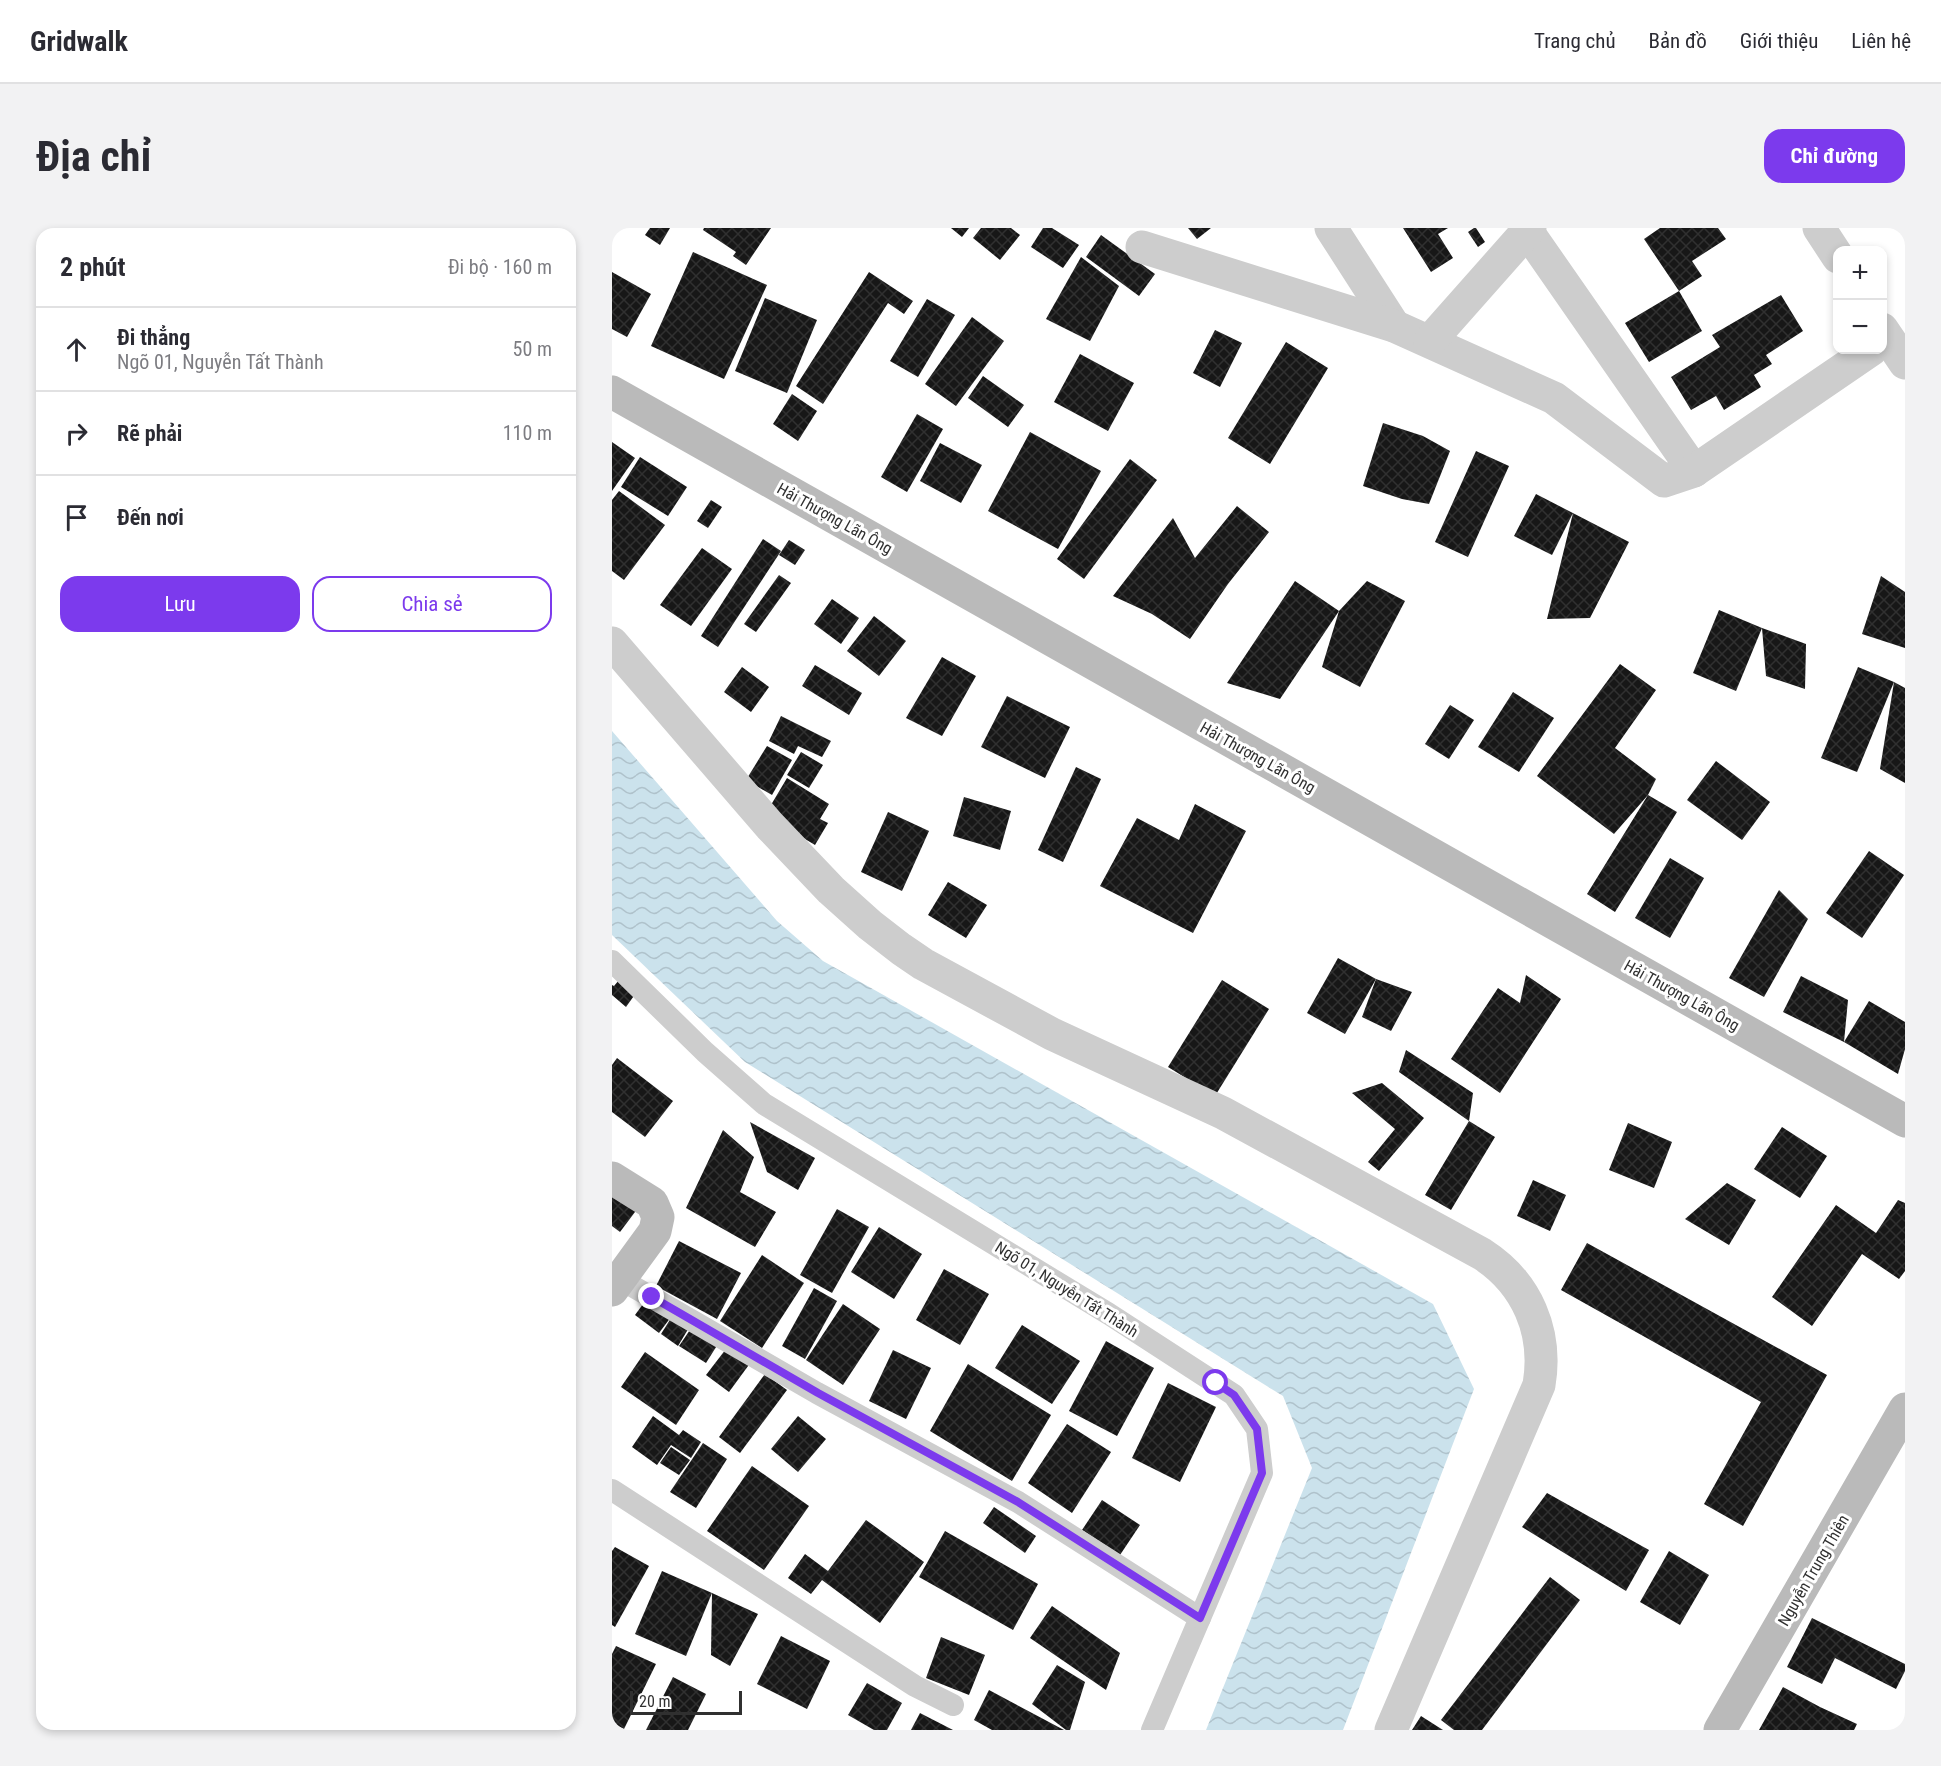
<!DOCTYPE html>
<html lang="vi">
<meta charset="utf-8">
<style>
body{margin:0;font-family:"Roboto Condensed",sans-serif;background:#f2f2f3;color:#2b2b33}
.controls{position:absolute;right:18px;top:18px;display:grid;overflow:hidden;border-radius:12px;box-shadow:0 3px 9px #0003}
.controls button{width:54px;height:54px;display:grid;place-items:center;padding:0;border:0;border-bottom:2px solid #e1e1e2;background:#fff;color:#2b2b33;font:30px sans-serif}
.scale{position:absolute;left:18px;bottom:15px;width:112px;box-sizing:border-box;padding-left:6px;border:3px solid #303030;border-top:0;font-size:16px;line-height:21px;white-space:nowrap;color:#303030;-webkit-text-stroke:4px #fff;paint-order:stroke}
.stop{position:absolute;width:18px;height:18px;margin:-14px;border:4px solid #7c3aed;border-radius:50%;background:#fff}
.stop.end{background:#7c3aed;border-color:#fff;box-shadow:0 2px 6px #0008}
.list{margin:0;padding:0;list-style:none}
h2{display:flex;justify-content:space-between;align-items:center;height:78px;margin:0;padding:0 24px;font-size:26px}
h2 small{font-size:20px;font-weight:400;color:#7c7c81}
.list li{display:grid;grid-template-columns:39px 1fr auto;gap:18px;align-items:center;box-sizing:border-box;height:84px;padding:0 24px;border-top:2px solid #e1e1e2}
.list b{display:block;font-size:22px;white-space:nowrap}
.list p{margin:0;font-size:20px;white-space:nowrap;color:#7c7c81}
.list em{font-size:20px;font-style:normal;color:#7c7c81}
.actions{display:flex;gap:12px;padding:18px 24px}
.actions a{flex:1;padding:14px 0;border:2px solid #7c3aed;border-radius:18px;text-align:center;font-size:21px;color:#7c3aed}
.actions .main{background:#7c3aed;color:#fff}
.icon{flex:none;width:33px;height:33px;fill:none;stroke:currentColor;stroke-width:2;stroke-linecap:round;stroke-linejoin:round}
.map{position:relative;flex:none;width:1293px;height:1502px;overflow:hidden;border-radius:18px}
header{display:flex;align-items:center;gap:36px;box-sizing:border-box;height:84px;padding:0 30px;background:#fff;border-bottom:2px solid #e1e1e2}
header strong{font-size:28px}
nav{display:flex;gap:33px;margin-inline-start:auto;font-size:21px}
.intro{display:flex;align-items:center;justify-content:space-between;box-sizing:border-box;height:144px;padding:0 36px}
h1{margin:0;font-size:42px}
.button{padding:15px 27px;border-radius:18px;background:#7c3aed;color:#fff;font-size:21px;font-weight:700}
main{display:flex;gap:36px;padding:0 36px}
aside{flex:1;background:#fff;border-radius:18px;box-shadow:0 3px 9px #0003}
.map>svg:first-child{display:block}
.water{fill:url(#water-waves)}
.building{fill:url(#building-cross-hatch)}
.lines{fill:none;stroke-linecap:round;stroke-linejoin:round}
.lane{stroke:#cdcdcd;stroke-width:22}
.street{stroke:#cdcdcd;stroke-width:33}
.secondary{stroke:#bababa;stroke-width:33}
.route{stroke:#7c3aed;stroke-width:8}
.labels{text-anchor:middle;stroke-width:6;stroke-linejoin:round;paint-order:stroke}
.street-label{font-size:16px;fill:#303030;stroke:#fff}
</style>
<header>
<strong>Gridwalk</strong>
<nav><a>Trang chủ</a><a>Bản đồ</a><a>Giới thiệu</a><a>Liên hệ</a></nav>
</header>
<div class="intro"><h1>Địa chỉ</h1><a class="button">Chỉ đường</a></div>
<main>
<aside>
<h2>2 phút<small>Đi bộ · 160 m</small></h2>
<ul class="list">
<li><svg class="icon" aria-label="ahead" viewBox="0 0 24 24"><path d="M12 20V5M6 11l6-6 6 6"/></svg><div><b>Đi thẳng</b><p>Ngõ 01, Nguyễn Tất Thành</p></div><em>50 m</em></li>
<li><svg class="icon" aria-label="right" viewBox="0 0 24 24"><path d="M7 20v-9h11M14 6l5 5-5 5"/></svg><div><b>Rẽ phải</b></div><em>110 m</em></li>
<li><svg class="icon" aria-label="arrive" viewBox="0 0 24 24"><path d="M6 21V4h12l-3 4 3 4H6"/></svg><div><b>Đến nơi</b></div></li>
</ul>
<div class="actions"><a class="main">Lưu</a><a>Chia sẻ</a></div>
</aside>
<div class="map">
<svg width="1293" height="1502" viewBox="0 0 1293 1502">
<defs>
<pattern id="water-waves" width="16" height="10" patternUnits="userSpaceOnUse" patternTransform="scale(1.5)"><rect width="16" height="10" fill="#cbe2ec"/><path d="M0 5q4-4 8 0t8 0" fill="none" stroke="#afc2cb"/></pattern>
<pattern id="building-cross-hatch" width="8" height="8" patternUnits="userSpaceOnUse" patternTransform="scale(1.5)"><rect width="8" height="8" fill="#171717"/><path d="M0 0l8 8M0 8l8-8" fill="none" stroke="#303030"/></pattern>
</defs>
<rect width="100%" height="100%" fill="#fff"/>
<path class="water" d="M 0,503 L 165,693 L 211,733 L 821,1076 L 862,1161 L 731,1502 L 594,1502 L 700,1240 L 671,1168 L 133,834 L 0,707 Z"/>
<g class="building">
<path d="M 38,0 L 58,0 L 48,17 L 33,7 Z"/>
<path d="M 92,0 L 159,0 L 134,37 L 121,28 L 124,24 L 91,2 Z"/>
<path d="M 339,0 L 357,0 L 350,9 Z"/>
<path d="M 369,0 L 399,0 L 408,7 L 388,32 L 361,10 Z"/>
<path d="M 431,0 L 440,0 L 467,17 L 451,40 L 419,19 Z"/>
<path d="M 576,0 L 599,0 L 585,11 Z"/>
<path d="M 791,0 L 836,0 L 826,6 L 841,30 L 819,44 Z"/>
<path d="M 862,0 L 864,0 L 873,14 L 866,19 L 856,4 Z"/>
<path d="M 1048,0 L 1106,0 L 1114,11 L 1080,33 L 1090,48 L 1067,63 L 1032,11 Z"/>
<path d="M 489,7 L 543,46 L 527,68 L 474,29 Z"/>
<path d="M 81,24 L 155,57 L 112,151 L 39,118 Z"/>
<path d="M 469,29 L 507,58 L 478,113 L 434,91 Z"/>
<path d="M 0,44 L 39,66 L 15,109 L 0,101 Z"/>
<path d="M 257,44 L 301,73 L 292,86 L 276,75 L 211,176 L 184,158 Z"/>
<path d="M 1067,63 L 1090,103 L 1037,134 L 1013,95 Z"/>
<path d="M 1169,67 L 1191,103 L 1154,127 L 1160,136 L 1142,147 L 1149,159 L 1112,182 L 1104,168 L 1079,182 L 1059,149 L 1108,119 L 1100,107 Z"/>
<path d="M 153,70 L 205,92 L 175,165 L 123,143 Z"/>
<path d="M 315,71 L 343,87 L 306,149 L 278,133 Z"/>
<path d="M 360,89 L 392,113 L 344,178 L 313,156 Z"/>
<path d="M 603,102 L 630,115 L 608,159 L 581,145 Z"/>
<path d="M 674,114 L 716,140 L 658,236 L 616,210 Z"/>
<path d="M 468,126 L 522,155 L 496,203 L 442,174 Z"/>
<path d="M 371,148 L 412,177 L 396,199 L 356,170 Z"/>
<path d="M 180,166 L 205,183 L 186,213 L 161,196 Z"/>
<path d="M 305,186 L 331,201 L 295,264 L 269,249 Z"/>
<path d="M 771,195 L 811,208 L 838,223 L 817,276 L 790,271 L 751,258 Z"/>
<path d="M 418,204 L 489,243 L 446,321 L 376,283 Z"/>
<path d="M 0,214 L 23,230 L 0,263 Z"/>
<path d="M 328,215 L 370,237 L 349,275 L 308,253 Z"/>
<path d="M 864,223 L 897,238 L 856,329 L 823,314 Z"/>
<path d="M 28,229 L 75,259 L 56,288 L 9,259 Z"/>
<path d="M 518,231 L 545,252 L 472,351 L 445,331 Z"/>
<path d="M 7,263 L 53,297 L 12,352 L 0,343 L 0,272 Z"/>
<path d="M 924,266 L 1017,314 L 978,390 L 935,391 L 961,285 L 940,327 L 902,308 Z"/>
<path d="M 99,272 L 110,279 L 96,300 L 85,293 Z"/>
<path d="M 625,278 L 657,304 L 616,356 L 578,411 L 540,386 L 501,368 L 561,290 L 583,330 Z"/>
<path d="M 151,311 L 169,323 L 106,419 L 89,408 Z"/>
<path d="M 177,312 L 193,322 L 183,337 L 167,327 Z"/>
<path d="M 90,320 L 120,341 L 79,398 L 48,377 Z"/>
<path d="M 167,347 L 179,355 L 144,404 L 132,396 Z"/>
<path d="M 1269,348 L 1293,364 L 1293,420 L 1250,406 Z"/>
<path d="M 683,353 L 727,383 L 668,471 L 615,455 Z"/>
<path d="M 755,353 L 793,373 L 748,459 L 710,439 L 727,383 Z"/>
<path d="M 220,371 L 247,390 L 229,416 L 202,396 Z"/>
<path d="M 1107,382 L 1150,400 L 1124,463 L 1081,445 Z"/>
<path d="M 262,388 L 294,413 L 267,448 L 235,423 Z"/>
<path d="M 1150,400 L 1194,416 L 1193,461 L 1154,448 Z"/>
<path d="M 330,429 L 364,448 L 330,508 L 294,490 Z"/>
<path d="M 1008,436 L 1044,462 L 1003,520 L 1044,551 L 1036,567 L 1065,584 L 1003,684 L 975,666 L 1036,567 L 1002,606 L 925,548 Z"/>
<path d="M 203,437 L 250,465 L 237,487 L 190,458 Z"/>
<path d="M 130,439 L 157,459 L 139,484 L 112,464 Z"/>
<path d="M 1246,439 L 1282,454 L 1245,544 L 1209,530 Z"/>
<path d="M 1282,454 L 1293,460 L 1293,555 L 1268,541 Z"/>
<path d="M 901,464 L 942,490 L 907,544 L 866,519 Z"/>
<path d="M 395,468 L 458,499 L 433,550 L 369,519 Z"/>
<path d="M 838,477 L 862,492 L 837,531 L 813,516 Z"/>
<path d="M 169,488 L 219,513 L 210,529 L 186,518 L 182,526 L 157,513 Z"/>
<path d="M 155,518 L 180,532 L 160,567 L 134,552 Z"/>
<path d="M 189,524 L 211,537 L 197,560 L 175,547 Z"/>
<path d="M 1104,533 L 1158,574 L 1130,612 L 1075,572 Z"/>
<path d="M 464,539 L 489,551 L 451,634 L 426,622 Z"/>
<path d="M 175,550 L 217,576 L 208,591 L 216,595 L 203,617 L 153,587 Z"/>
<path d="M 352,569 L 399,583 L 388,622 L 341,608 Z"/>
<path d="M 583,576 L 634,603 L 581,705 L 488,658 L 525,590 L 567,612 Z"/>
<path d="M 276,584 L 317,603 L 290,663 L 249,644 Z"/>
<path d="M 1257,623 L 1292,647 L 1250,710 L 1214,685 Z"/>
<path d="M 1058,630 L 1092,650 L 1058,710 L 1023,690 Z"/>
<path d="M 336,654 L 375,677 L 354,710 L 316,687 Z"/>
<path d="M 1167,662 L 1196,691 L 1152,769 L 1117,750 Z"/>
<path d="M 726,730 L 764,751 L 733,806 L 695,785 Z"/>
<path d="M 914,747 L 949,771 L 888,865 L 839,831 L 886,760 L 908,775 Z"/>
<path d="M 1189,748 L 1236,772 L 1232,814 L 1171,784 Z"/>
<path d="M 764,751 L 800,764 L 779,803 L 750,789 Z"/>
<path d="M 7,752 L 24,765 L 14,779 L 0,767 L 0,757 L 2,758 Z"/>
<path d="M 610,752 L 657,781 L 603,868 L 556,839 Z"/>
<path d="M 1257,773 L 1293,794 L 1293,821 L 1286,846 L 1232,814 Z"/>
<path d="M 794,822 L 861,865 L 857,893 L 883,909 L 839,982 L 813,967 L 857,893 L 787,844 Z"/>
<path d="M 5,830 L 61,873 L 33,909 L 0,884 L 0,837 Z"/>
<path d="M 770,855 L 812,890 L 767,943 L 756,934 L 783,901 L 740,865 Z"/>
<path d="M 138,894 L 203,930 L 186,962 L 155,944 Z"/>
<path d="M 1016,895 L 1060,914 L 1042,960 L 997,942 Z"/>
<path d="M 1170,899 L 1215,928 L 1188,970 L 1142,941 Z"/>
<path d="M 111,902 L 142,929 L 128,964 L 164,984 L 143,1019 L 74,980 Z"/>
<path d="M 921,952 L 954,967 L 938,1003 L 905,988 Z"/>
<path d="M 1115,955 L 1144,972 L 1117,1017 L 1073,991 Z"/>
<path d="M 0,961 L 26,980 L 8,1004 L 0,998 Z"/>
<path d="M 1286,972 L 1293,975 L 1293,1043 L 1287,1051 L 1250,1026 L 1200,1098 L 1160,1069 L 1224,977 L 1264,1005 Z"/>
<path d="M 225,981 L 257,999 L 220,1065 L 188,1047 Z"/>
<path d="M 267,999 L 310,1026 L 282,1071 L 239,1044 Z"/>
<path d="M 67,1013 L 129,1045 L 105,1091 L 44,1058 Z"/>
<path d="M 975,1015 L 1215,1147 L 1131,1298 L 1092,1276 L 1149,1174 L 949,1062 Z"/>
<path d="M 150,1027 L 192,1055 L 150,1120 L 108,1093 Z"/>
<path d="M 332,1041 L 377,1066 L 348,1117 L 304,1092 Z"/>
<path d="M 202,1060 L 225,1073 L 193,1131 L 170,1118 Z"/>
<path d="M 34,1072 L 59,1089 L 47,1105 L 23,1087 Z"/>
<path d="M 231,1076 L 268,1101 L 231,1157 L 194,1132 Z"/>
<path d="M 61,1087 L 78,1098 L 66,1118 L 49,1106 Z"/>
<path d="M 410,1097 L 468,1133 L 440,1176 L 383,1140 Z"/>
<path d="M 80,1099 L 106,1116 L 94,1135 L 67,1118 Z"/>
<path d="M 494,1113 L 542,1140 L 505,1208 L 457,1183 Z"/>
<path d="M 117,1117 L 139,1134 L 117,1164 L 94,1147 Z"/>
<path d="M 281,1122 L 319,1140 L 294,1191 L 257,1173 Z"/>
<path d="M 33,1124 L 87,1162 L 64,1197 L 9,1159 Z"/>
<path d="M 356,1136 L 439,1187 L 400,1253 L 318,1203 Z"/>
<path d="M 153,1146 L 175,1162 L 128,1225 L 107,1209 Z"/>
<path d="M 556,1155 L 604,1179 L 568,1254 L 520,1230 Z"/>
<path d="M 41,1188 L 67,1207 L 71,1202 L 89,1214 L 79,1230 L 59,1217 L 45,1237 L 20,1219 Z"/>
<path d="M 186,1188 L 214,1211 L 186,1244 L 159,1221 Z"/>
<path d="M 455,1196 L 499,1224 L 460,1285 L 416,1255 Z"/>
<path d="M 91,1215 L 115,1231 L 84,1280 L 58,1264 Z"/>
<path d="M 59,1219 L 78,1232 L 67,1247 L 48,1235 Z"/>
<path d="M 140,1238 L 197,1278 L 152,1342 L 95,1303 Z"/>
<path d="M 935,1265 L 1037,1322 L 1014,1363 L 910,1299 Z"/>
<path d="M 490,1272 L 528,1297 L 508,1327 L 470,1302 Z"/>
<path d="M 382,1279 L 424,1308 L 413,1325 L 371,1295 Z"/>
<path d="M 254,1292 L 312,1334 L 268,1395 L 210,1352 L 199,1366 L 176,1350 L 193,1326 L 216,1343 Z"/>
<path d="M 333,1303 L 426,1356 L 401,1402 L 307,1349 Z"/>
<path d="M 3,1319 L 37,1338 L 3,1399 L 0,1397 L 0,1323 Z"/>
<path d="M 1057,1323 L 1097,1347 L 1068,1397 L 1028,1374 Z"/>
<path d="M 50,1343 L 100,1365 L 74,1428 L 23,1406 Z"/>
<path d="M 938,1349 L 968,1372 L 870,1502 L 842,1502 L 829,1492 Z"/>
<path d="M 100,1365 L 146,1386 L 118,1438 L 99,1427 Z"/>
<path d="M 440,1378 L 508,1425 L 494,1462 L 418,1410 Z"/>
<path d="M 1200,1390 L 1293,1436 L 1293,1443 L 1284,1461 L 1223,1430 L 1210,1456 L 1175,1439 Z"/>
<path d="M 169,1408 L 218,1433 L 195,1481 L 145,1456 Z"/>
<path d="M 329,1409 L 373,1427 L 357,1467 L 314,1450 Z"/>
<path d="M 4,1418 L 44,1436 L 12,1501 L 0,1495 L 0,1426 Z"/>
<path d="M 445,1437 L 473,1454 L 458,1502 L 454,1502 L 420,1476 Z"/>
<path d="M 61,1449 L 94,1466 L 76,1502 L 34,1502 Z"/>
<path d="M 255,1455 L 290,1475 L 275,1502 L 262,1502 L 236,1487 Z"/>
<path d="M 1171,1459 L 1208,1479 L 1245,1496 L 1242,1502 L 1147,1502 Z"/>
<path d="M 377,1462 L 452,1502 L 380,1502 L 362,1492 Z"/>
<path d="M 308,1485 L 341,1502 L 299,1502 Z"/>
<path d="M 809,1488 L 831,1502 L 800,1502 Z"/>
</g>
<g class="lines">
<g class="lane">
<path d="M 0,733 L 93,824 L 152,876 L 497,1086 L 622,1167 L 645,1201 L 650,1245 L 540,1502"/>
<path d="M 8,1051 L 205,1165 L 406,1274 L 588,1390"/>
<path d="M 0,1262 L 303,1458 L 341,1477"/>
</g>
<g class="street">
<path d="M 719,0 L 782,98"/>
<path d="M 913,0 L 1082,243"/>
<path d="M 1207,0 L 1226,29"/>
<path d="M 530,19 L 782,98 L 942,170 L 1052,253 L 1082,243 L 1259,122"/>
<path d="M 1270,101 L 1293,135"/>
<path d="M 818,113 L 918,0"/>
<path d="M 0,415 L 158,598 L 219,662 L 258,697 L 289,721 L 311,736 L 440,806 L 611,885 L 870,1026 C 915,1055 936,1104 927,1157 L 779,1502"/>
</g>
<g class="secondary">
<path d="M 0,164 L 1293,893"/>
<path d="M 0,950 L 40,975 L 46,989 L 43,1003 L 0,1062"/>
<path d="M 1108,1502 L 1293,1181"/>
</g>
</g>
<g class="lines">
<path class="route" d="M 40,1069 L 206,1165 L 406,1274 L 588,1390 L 650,1245 L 645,1201 L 622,1167 L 604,1155"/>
</g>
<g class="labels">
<g class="street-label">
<text transform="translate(223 290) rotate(29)" y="6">Hải Thượng Lãn Ông</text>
<text transform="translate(646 529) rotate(29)" y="6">Hải Thượng Lãn Ông</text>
<text transform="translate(1070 767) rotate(29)" y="6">Hải Thượng Lãn Ông</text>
<text transform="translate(455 1061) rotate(32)" y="6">Ngõ 01, Nguyễn Tất Thành</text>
<text transform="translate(1201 1342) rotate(-60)" y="6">Nguyễn Trung Thiên</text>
</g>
</g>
</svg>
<div class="controls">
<button>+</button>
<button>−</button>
</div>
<div class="scale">20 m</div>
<div class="stop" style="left:604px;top:1155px"></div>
<div class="stop end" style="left:40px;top:1069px"></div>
</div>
</main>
